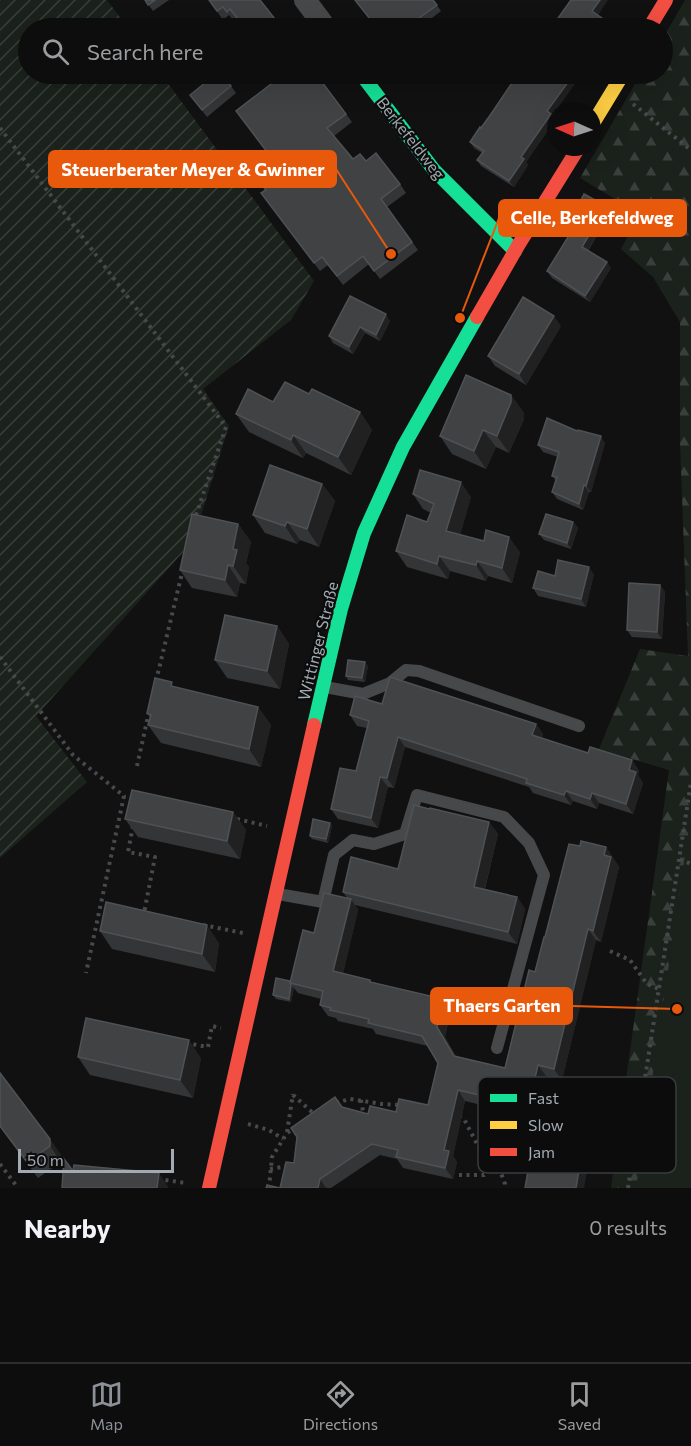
<!DOCTYPE html>
<meta charset="utf-8">
<style>
body{margin:0;font-family:Commissioner,sans-serif;background:#161617;color:#f1f3f6}
.compass{position:absolute;left:547px;top:102px;width:54px;height:54px;border-radius:50%;background:#0d0d0e;box-shadow:0 6px 24px #0002;rotate:273deg}
.scale{position:absolute;left:18px;bottom:15px;width:156px;box-sizing:border-box;padding-left:6px;border:3px solid #a2abb3;border-top:0;font-size:16px;line-height:21px;white-space:nowrap;color:#a2abb3;-webkit-text-stroke:4px #0c0c0d;paint-order:stroke}
.list{margin:0;padding:0;list-style:none}
h2{display:flex;justify-content:space-between;align-items:center;height:78px;margin:0;padding:0 24px;font-size:26px}
h2 small{font-size:20px;font-weight:400;color:#9a9c9e}
.icon{flex:none;width:33px;height:33px;fill:none;stroke:currentColor;stroke-width:2;stroke-linecap:round;stroke-linejoin:round}
.map{position:relative;flex:none;width:691px;height:1188px;overflow:hidden}
.search{position:absolute;background:#0d0d0e;box-shadow:0 6px 24px #0002;left:18px;right:18px;top:18px;height:66px;display:flex;align-items:center;gap:15px;box-sizing:border-box;padding:0 21px;border-radius:33px;color:#9a9c9e;font-size:22px}
.sheet{height:174px;background:#0d0d0e}
nav{display:flex;justify-content:space-around;align-items:center;box-sizing:border-box;height:84px;border-top:2px solid #2d2d2e;background:#0d0d0e;font-size:16px;color:#9a9c9e}
nav a{display:grid;justify-items:center;gap:3px}
nav .on{color:#8c9099}
.map>svg:first-child{display:block}
.forest{fill:url(#forest-firs)}
.park{fill:#1b221c}
.garden{fill:url(#garden-furrows)}
.lines{fill:none;stroke-linecap:round;stroke-linejoin:round}
.path{stroke:#47494c;stroke-width:4;stroke-dasharray:3 4.5;stroke-linecap:butt}
.lane{stroke:#46484a;stroke-width:12}
.street{stroke:#46484a;stroke-width:22}
.fast{stroke:#16e098;stroke-width:14}
.slow{stroke:#ffcf43;stroke-width:14}
.jam{stroke:#f24e42;stroke-width:14}
.wall{fill:#343536}
.shaded-wall{fill:#212122}
.building{fill:#404244;stroke:#4f5255;stroke-width:1.5}
.labels{text-anchor:middle;stroke-width:4.5;stroke-linejoin:round;paint-order:stroke}
.street-label{font-size:16px;fill:#a2abb3;stroke:#0c0c0d}
.key{fill:#0c0c0d;stroke:#393c3f;stroke-width:1.5}
.key-label{font-size:16px;fill:#a2abb3}
.leader{fill:none;stroke:#e8590c;stroke-width:2}
.callout-dot{fill:#e8590c;stroke:#0c0c0d;stroke-width:2}
.callout{fill:#e8590c;stroke:#e8590c;stroke-width:2}
.callout-label{font-size:18px;text-anchor:middle;font-weight:bold;fill:#fff}
</style>
<div class="map">
<svg width="691" height="1188" viewBox="0 0 691 1188">
<defs>
<pattern id="forest-firs" width="22" height="20" patternUnits="userSpaceOnUse" patternTransform="scale(1.5)"><rect width="22" height="20" fill="#1b221c"/><path d="M5 1l3.5 6h-7zM16 11l3.5 6h-7z" fill="#393f3b"/></pattern>
<pattern id="garden-furrows" width="10" height="10" patternUnits="userSpaceOnUse" patternTransform="scale(1.5)"><rect width="10" height="10" fill="#1b221c"/><path d="M-1 1l2-2M0 10L10 0M9 11l2-2" fill="none" stroke="#393f3b"/></pattern>
</defs>
<rect width="100%" height="100%" fill="#111112"/>
<path class="forest" d="M 685,0 L 691,0 L 691,1188 L 611,1188 L 669,770 L 599,749 L 640,649 L 688,656 L 680,443 L 680,322 L 653,277 L 621,249 L 640,214 L 580,178 L 641,74 L 662,74 L 663,38 Z"/>
<path class="park" d="M 689,829 L 691,829 L 691,1188 L 636,1188 Z"/>
<path class="garden" d="M 0,0 L 107,0 L 128,28 L 28,28 L 28,74 L 161,74 L 314,281 L 291,320 L 203,389 L 229,426 L 193,541 L 36,716 L 87,782 L 0,858 Z"/>
<g class="lines">
<g class="path">
<path d="M 633,104 L 691,150"/>
<path d="M 0,128 L 226,427 L 195,518"/>
<path d="M 0,657 L 73,755 L 124,796 L 86,973"/>
<path d="M 156,681 L 183,569"/>
<path d="M 137,766 L 149,712"/>
<path d="M 237,819 L 267,826"/>
<path d="M 133,826 L 128,852 L 155,857 L 144,913"/>
<path d="M 680,859 L 691,864"/>
<path d="M 203,925 L 243,933"/>
<path d="M 610,951 L 630,960 L 647,984 L 659,989"/>
<path d="M 186,1043 L 208,1047 L 212,1026 L 221,1028"/>
<path d="M 293,1095 L 314,1114"/>
<path d="M 361,1100 L 364,1117"/>
<path d="M 336,1103 L 350,1099 L 382,1104 L 402,1105"/>
<path d="M 459,1116 L 464,1119 L 489,1167 L 501,1173 L 505,1184 L 505,1188"/>
<path d="M 248,1124 L 269,1130 L 283,1139"/>
<path d="M 287,1132 L 293,1094"/>
<path d="M 0,1164 L 18,1188"/>
<path d="M 270,1169 L 288,1166"/>
<path d="M 459,1175 L 484,1175 L 493,1169 L 510,1162 L 533,1161"/>
<path d="M 158,1179 L 186,1183"/>
<path d="M 269,1188 L 272,1157 L 287,1133 L 296,1127"/>
<path d="M 628,1188 L 691,782"/>
</g>
<g class="lane">
<path d="M 325,687 L 363,694 L 390,683 L 406,670 L 419,671 L 579,726"/>
<path d="M 278,894 L 323,902 L 334,855 L 353,840 L 374,844 L 405,834 L 417,795 L 504,817 L 529,843 L 544,875 L 497,1048"/>
</g>
<path class="street" d="M 305,0 L 326,28"/>
<g class="fast">
<path d="M 361,74 L 434,170 L 515,251"/>
<path d="M 314,725 L 341,609 L 364,533 L 403,447 L 477,317"/>
</g>
<path class="slow" d="M 592,125 L 623,74"/>
<g class="jam">
<path d="M 649,28 L 666,0"/>
<path d="M 477,317 L 519,244 L 579,147"/>
<path d="M 209,1188 L 314,725"/>
</g>
</g>
<g class="wall">
<path d="M 145,0 L 169,0 L 153,11 Z"/>
<path d="M 209,0 L 282,28 L 245,28 L 236,18 L 233,20 L 229,15 L 223,20 Z"/>
<path d="M 433,0 L 441,11 L 419,28 L 374,28 L 369,20 Z"/>
<path d="M 271,84 L 346,114 L 352,122 L 334,136 L 353,159 L 366,161 L 400,184 L 406,193 L 387,207 L 418,250 L 380,279 L 369,264 L 343,285 L 328,265 L 320,271 L 267,201 L 265,190 L 271,158 Z"/>
<path d="M 231,86 L 236,93 L 207,117 L 190,95 Z"/>
<path d="M 552,116 L 555,120 L 526,162 L 528,165 L 514,187 L 481,166 L 477,160 L 482,153 L 474,148 L 470,142 L 481,128 Z"/>
<path d="M 576,209 L 610,213 L 588,251 L 611,268 L 590,302 L 552,278 L 547,271 L 581,216 Z"/>
<path d="M 350,296 L 390,321 L 380,341 L 365,333 L 353,354 L 333,343 L 329,336 Z"/>
<path d="M 561,326 L 526,385 L 495,366 L 488,356 Z"/>
<path d="M 309,394 L 360,412 L 372,430 L 351,475 L 306,453 L 303,458 L 249,432 L 236,414 L 273,402 Z"/>
<path d="M 511,395 L 524,413 L 524,419 L 509,453 L 496,447 L 486,469 L 452,454 L 440,436 Z"/>
<path d="M 577,431 L 605,443 L 591,492 L 589,492 L 583,510 L 557,499 L 552,492 L 556,481 L 552,476 L 558,457 L 543,452 L 538,445 Z"/>
<path d="M 322,484 L 335,501 L 319,547 L 300,540 L 297,544 L 265,533 L 253,515 Z"/>
<path d="M 413,494 L 471,497 L 460,535 L 520,552 L 512,583 L 488,576 L 486,581 L 450,571 L 448,579 L 407,567 L 396,551 L 427,522 L 431,513 L 423,509 Z"/>
<path d="M 573,522 L 578,528 L 571,549 L 544,540 L 539,534 Z"/>
<path d="M 238,524 L 251,542 L 246,563 L 249,567 L 246,584 L 240,583 L 237,597 L 192,588 L 180,570 Z"/>
<path d="M 594,574 L 586,607 L 538,596 L 533,588 L 555,576 Z"/>
<path d="M 660,585 L 665,592 L 662,639 L 632,637 L 627,630 Z"/>
<path d="M 277,626 L 289,644 L 280,689 L 227,678 L 215,660 Z"/>
<path d="M 365,662 L 368,666 L 365,682 L 348,680 L 346,676 Z"/>
<path d="M 176,688 L 258,707 L 271,725 L 261,767 L 161,743 L 148,725 L 150,718 L 147,713 Z"/>
<path d="M 382,704 L 536,724 L 543,734 L 542,738 L 588,753 L 632,760 L 639,771 L 638,775 L 643,783 L 633,814 L 599,803 L 597,809 L 573,801 L 571,805 L 533,793 L 529,787 L 405,747 L 394,788 L 388,787 L 378,828 L 338,819 L 331,809 L 356,771 L 367,728 L 357,726 L 350,715 Z"/>
<path d="M 233,812 L 246,830 L 240,859 L 138,837 L 125,819 Z"/>
<path d="M 489,822 L 498,834 L 485,889 L 517,897 L 525,909 L 517,944 L 355,905 L 358,910 L 343,973 L 372,982 L 443,999 L 451,1010 L 445,1037 L 456,1056 L 505,1068 L 545,937 L 580,846 L 606,847 L 619,867 L 601,942 L 596,940 L 562,1080 L 546,1076 L 540,1102 L 528,1099 L 524,1115 L 465,1101 L 453,1156 L 457,1162 L 453,1179 L 403,1168 L 397,1159 L 380,1155 L 331,1188 L 280,1188 L 294,1163 L 342,1107 L 368,1114 L 396,1112 L 428,1105 L 438,1063 L 428,1046 L 376,1034 L 373,1029 L 338,1021 L 336,1018 L 328,1016 L 320,1005 L 321,999 L 298,993 L 294,988 L 291,1002 L 276,999 L 273,995 L 290,981 L 314,933 L 347,898 L 343,892 L 398,869 Z"/>
<path d="M 330,823 L 332,826 L 328,843 L 312,839 L 310,836 Z"/>
<path d="M 100,931 L 219,943 L 215,972 L 112,949 Z"/>
<path d="M 78,1057 L 201,1058 L 193,1098 L 90,1075 Z"/>
<path d="M 0,1073 L 61,1155 L 61,1162 L 38,1178 L 0,1127 Z"/>
</g>
<g class="shaded-wall">
<path d="M 600,0 L 608,0 L 597,17 L 592,11 Z"/>
<path d="M 606,21 L 610,27 L 609,28 L 601,28 Z"/>
<path d="M 574,74 L 582,74 L 552,116 L 555,120 L 526,162 L 528,165 L 514,187 L 509,181 L 521,157 L 547,111 Z"/>
<path d="M 606,206 L 610,213 L 586,253 L 582,247 Z"/>
<path d="M 607,262 L 611,268 L 590,302 L 585,296 Z"/>
<path d="M 386,314 L 390,321 L 380,341 L 376,335 Z"/>
<path d="M 554,316 L 561,326 L 526,385 L 519,374 Z"/>
<path d="M 360,327 L 365,333 L 353,354 L 349,347 Z"/>
<path d="M 511,395 L 524,413 L 524,419 L 509,453 L 497,436 Z"/>
<path d="M 360,412 L 372,430 L 351,475 L 338,457 Z"/>
<path d="M 483,430 L 496,447 L 486,469 L 474,451 Z"/>
<path d="M 293,435 L 306,453 L 303,458 L 291,440 Z"/>
<path d="M 601,436 L 605,443 L 591,492 L 586,486 Z"/>
<path d="M 461,482 L 471,497 L 457,546 L 446,531 Z"/>
<path d="M 322,484 L 335,501 L 319,547 L 307,529 Z"/>
<path d="M 584,485 L 589,492 L 583,510 L 579,504 Z"/>
<path d="M 287,522 L 300,540 L 297,544 L 285,526 Z"/>
<path d="M 573,522 L 578,528 L 571,549 L 567,543 Z"/>
<path d="M 238,524 L 251,542 L 246,563 L 249,567 L 246,584 L 233,566 L 233,549 Z"/>
<path d="M 509,537 L 520,552 L 512,583 L 502,568 Z"/>
<path d="M 439,556 L 450,571 L 448,579 L 437,564 Z"/>
<path d="M 477,561 L 488,576 L 486,581 L 476,565 Z"/>
<path d="M 228,565 L 240,583 L 237,597 L 225,580 Z"/>
<path d="M 589,567 L 594,574 L 586,607 L 581,599 Z"/>
<path d="M 660,585 L 665,592 L 662,639 L 657,632 Z"/>
<path d="M 277,626 L 289,644 L 280,689 L 267,671 Z"/>
<path d="M 365,662 L 368,666 L 365,682 L 362,678 Z"/>
<path d="M 258,707 L 271,725 L 261,767 L 249,749 Z"/>
<path d="M 536,724 L 543,734 L 540,745 L 532,735 Z"/>
<path d="M 398,737 L 405,747 L 394,788 L 387,778 Z"/>
<path d="M 632,760 L 639,771 L 638,775 L 643,783 L 633,814 L 626,804 L 629,770 Z"/>
<path d="M 380,777 L 388,787 L 378,828 L 371,818 Z"/>
<path d="M 566,791 L 573,801 L 571,805 L 564,795 Z"/>
<path d="M 592,793 L 599,803 L 597,809 L 590,799 Z"/>
<path d="M 233,812 L 246,830 L 240,859 L 227,841 Z"/>
<path d="M 489,822 L 498,834 L 482,899 L 474,887 Z"/>
<path d="M 330,823 L 332,826 L 328,843 L 326,839 Z"/>
<path d="M 606,847 L 619,867 L 601,942 L 593,931 Z"/>
<path d="M 517,897 L 525,909 L 517,944 L 508,932 Z"/>
<path d="M 351,899 L 358,910 L 341,982 L 333,971 Z"/>
<path d="M 207,925 L 219,943 L 215,972 L 202,954 Z"/>
<path d="M 588,929 L 596,940 L 562,1080 L 554,1069 Z"/>
<path d="M 291,985 L 294,988 L 291,1002 L 289,999 Z"/>
<path d="M 443,999 L 451,1010 L 445,1037 L 462,1067 L 454,1056 L 437,1027 Z"/>
<path d="M 189,1040 L 201,1058 L 193,1098 L 180,1080 Z"/>
<path d="M 538,1065 L 546,1076 L 540,1102 L 532,1091 Z"/>
<path d="M 521,1088 L 528,1099 L 524,1115 L 517,1104 Z"/>
<path d="M 458,1090 L 465,1101 L 453,1156 L 457,1162 L 453,1179 L 445,1168 L 444,1150 Z"/>
<path d="M 50,1139 L 61,1155 L 61,1162 L 50,1146 Z"/>
<path d="M 584,1140 L 591,1149 L 584,1188 L 576,1188 Z"/>
<path d="M 159,1173 L 169,1188 L 157,1188 Z"/>
<path d="M 320,1179 L 326,1188 L 318,1188 Z"/>
</g>
<g class="building">
<path d="M 145,0 L 155,0 L 148,5 Z"/>
<path d="M 209,0 L 260,0 L 282,28 L 245,28 L 230,9 L 227,12 L 223,7 L 217,11 Z"/>
<path d="M 355,0 L 433,0 L 437,5 L 405,28 L 375,28 L 368,20 L 370,19 Z"/>
<path d="M 571,0 L 600,0 L 592,11 L 606,21 L 601,28 L 551,28 Z"/>
<path d="M 216,74 L 221,74 L 231,86 L 202,110 L 190,95 Z"/>
<path d="M 263,74 L 316,74 L 346,114 L 327,128 L 353,159 L 360,154 L 366,161 L 376,153 L 400,184 L 381,199 L 412,242 L 374,271 L 363,256 L 337,276 L 322,257 L 314,263 L 261,193 L 266,190 L 252,172 L 271,157 L 236,111 L 271,84 Z"/>
<path d="M 518,74 L 574,74 L 547,111 L 551,114 L 521,157 L 524,159 L 509,181 L 477,160 L 484,151 L 470,142 L 480,127 L 481,128 L 491,114 Z"/>
<path d="M 584,194 L 606,206 L 582,247 L 607,262 L 585,296 L 547,271 L 583,213 L 576,209 Z"/>
<path d="M 350,296 L 386,314 L 376,335 L 360,327 L 349,347 L 329,336 Z"/>
<path d="M 523,297 L 554,316 L 519,374 L 488,356 Z"/>
<path d="M 466,375 L 511,395 L 511,402 L 497,436 L 483,430 L 474,451 L 440,436 Z"/>
<path d="M 285,382 L 309,394 L 312,389 L 360,412 L 338,457 L 293,435 L 291,440 L 236,414 L 248,389 L 273,402 Z"/>
<path d="M 547,418 L 577,431 L 578,430 L 601,436 L 586,486 L 584,485 L 579,504 L 552,492 L 557,477 L 552,476 L 559,452 L 538,445 Z"/>
<path d="M 270,465 L 322,484 L 307,529 L 287,522 L 285,526 L 253,515 Z"/>
<path d="M 420,470 L 461,482 L 446,531 L 484,541 L 486,530 L 509,537 L 502,568 L 477,561 L 476,565 L 439,556 L 437,564 L 396,551 L 407,515 L 427,522 L 434,504 L 413,494 Z"/>
<path d="M 192,514 L 238,524 L 233,549 L 237,550 L 233,566 L 228,565 L 225,580 L 180,570 Z"/>
<path d="M 546,514 L 573,522 L 567,543 L 539,534 Z"/>
<path d="M 558,560 L 589,567 L 581,599 L 533,588 L 538,571 L 555,576 Z"/>
<path d="M 629,583 L 660,585 L 657,632 L 627,630 Z"/>
<path d="M 225,615 L 277,626 L 267,671 L 215,660 Z"/>
<path d="M 348,660 L 365,662 L 362,678 L 346,676 Z"/>
<path d="M 390,677 L 536,724 L 532,735 L 588,753 L 590,747 L 632,760 L 629,770 L 636,772 L 626,804 L 592,793 L 590,799 L 566,791 L 564,795 L 526,783 L 527,779 L 398,737 L 387,778 L 380,777 L 371,818 L 331,809 L 340,768 L 356,771 L 369,721 L 350,715 L 355,696 L 382,704 Z"/>
<path d="M 155,678 L 172,682 L 171,686 L 258,707 L 249,749 L 148,725 L 151,715 L 147,713 Z"/>
<path d="M 132,790 L 233,812 L 227,841 L 125,819 Z"/>
<path d="M 414,805 L 429,809 L 430,808 L 489,822 L 474,887 L 517,897 L 508,932 L 343,892 L 351,857 L 398,869 Z"/>
<path d="M 313,819 L 330,823 L 326,839 L 310,836 Z"/>
<path d="M 581,841 L 606,847 L 604,855 L 611,857 L 593,931 L 588,929 L 554,1069 L 538,1065 L 532,1091 L 521,1088 L 517,1104 L 458,1090 L 444,1150 L 449,1151 L 445,1168 L 396,1157 L 398,1150 L 372,1144 L 320,1179 L 318,1188 L 280,1188 L 286,1162 L 294,1163 L 297,1137 L 291,1128 L 335,1097 L 342,1107 L 368,1114 L 370,1106 L 396,1112 L 399,1099 L 428,1105 L 438,1063 L 422,1036 L 368,1023 L 369,1019 L 330,1010 L 331,1008 L 320,1005 L 323,991 L 290,983 L 303,930 L 314,933 L 324,893 L 351,899 L 333,971 L 370,980 L 370,982 L 443,999 L 437,1027 L 454,1056 L 505,1068 L 529,970 L 535,972 L 544,937 L 545,937 L 569,844 L 580,846 Z"/>
<path d="M 106,902 L 207,925 L 202,954 L 100,931 Z"/>
<path d="M 276,978 L 290,981 L 290,983 L 291,985 L 289,999 L 273,995 Z"/>
<path d="M 86,1018 L 189,1040 L 180,1080 L 78,1057 Z"/>
<path d="M 0,1073 L 50,1139 L 50,1146 L 27,1162 L 0,1126 Z"/>
<path d="M 535,1132 L 584,1140 L 576,1188 L 525,1188 Z"/>
<path d="M 64,1159 L 73,1171 L 74,1165 L 159,1173 L 157,1188 L 62,1188 Z"/>
<path d="M 267,1185 L 280,1188 L 266,1188 Z"/>
</g>
<g class="labels">
<g class="street-label">
<text transform="translate(411 138) rotate(52)" y="6">Berkefeldweg</text>
<text transform="translate(318 641) rotate(-76)" y="6">Wittinger Straße</text>
</g>
</g>
<rect x="478" y="1077" width="198" height="96" rx="9" class="key"/>
<rect x="490" y="1094" width="27" height="8" fill="#16e098"/>
<rect x="490" y="1121" width="27" height="8" fill="#ffcf43"/>
<rect x="490" y="1148" width="27" height="8" fill="#f24e42"/>
<g class="key-label">
<text x="528" y="1104">Fast</text>
<text x="528" y="1131">Slow</text>
<text x="528" y="1158">Jam</text>
</g>
<path class="leader" d="M391 254L336 169M460 318L499 218M677 1009L572 1006"/>
<g class="callout-dot">
<circle cx="391" cy="254" r="6"/>
<circle cx="460" cy="318" r="6"/>
<circle cx="677" cy="1009" r="6"/>
</g>
<g class="callout">
<rect x="49" y="151" width="287" height="36" rx="6"/>
<rect x="499" y="200" width="187" height="36" rx="6"/>
<rect x="431" y="988" width="141" height="36" rx="6"/>
</g>
<g class="callout-label">
<text x="193" y="176">Steuerberater Meyer &amp; Gwinner</text>
<text x="592" y="224">Celle, Berkefeldweg</text>
<text x="502" y="1012">Thaers Garten</text>
</g>
</svg>
<svg class="compass" viewBox="-18 -18 36 36"><path d="M0-13l5 13h-10z" fill="#e53935"/><path d="M0 13l5-13h-10z" fill="#9a9c9e"/></svg>
<div class="scale">50 m</div>
<div class="search"><svg class="icon" aria-label="search" viewBox="0 0 24 24"><circle cx="10" cy="10" r="6"/><path d="M15 15l6 6"/></svg>Search here</div>
</div>
<section class="sheet">
<h2>Nearby<small>0 results</small></h2>
<ul class="list">
</ul>
</section>
<nav>
<a class="on"><svg class="icon" aria-label="map" viewBox="0 0 24 24"><path d="M3 6l6-2 6 2 6-2v14l-6 2-6-2-6 2zM9 4v14M15 6v14"/></svg>Map</a>
<a><svg class="icon" aria-label="directions" viewBox="0 0 24 24"><path d="M12 3l9 9-9 9-9-9zM9 14v-3h6M13 9l2 2-2 2"/></svg>Directions</a>
<a><svg class="icon" aria-label="saved" viewBox="0 0 24 24"><path d="M7 4h10v16l-5-4-5 4z"/></svg>Saved</a>
</nav>
